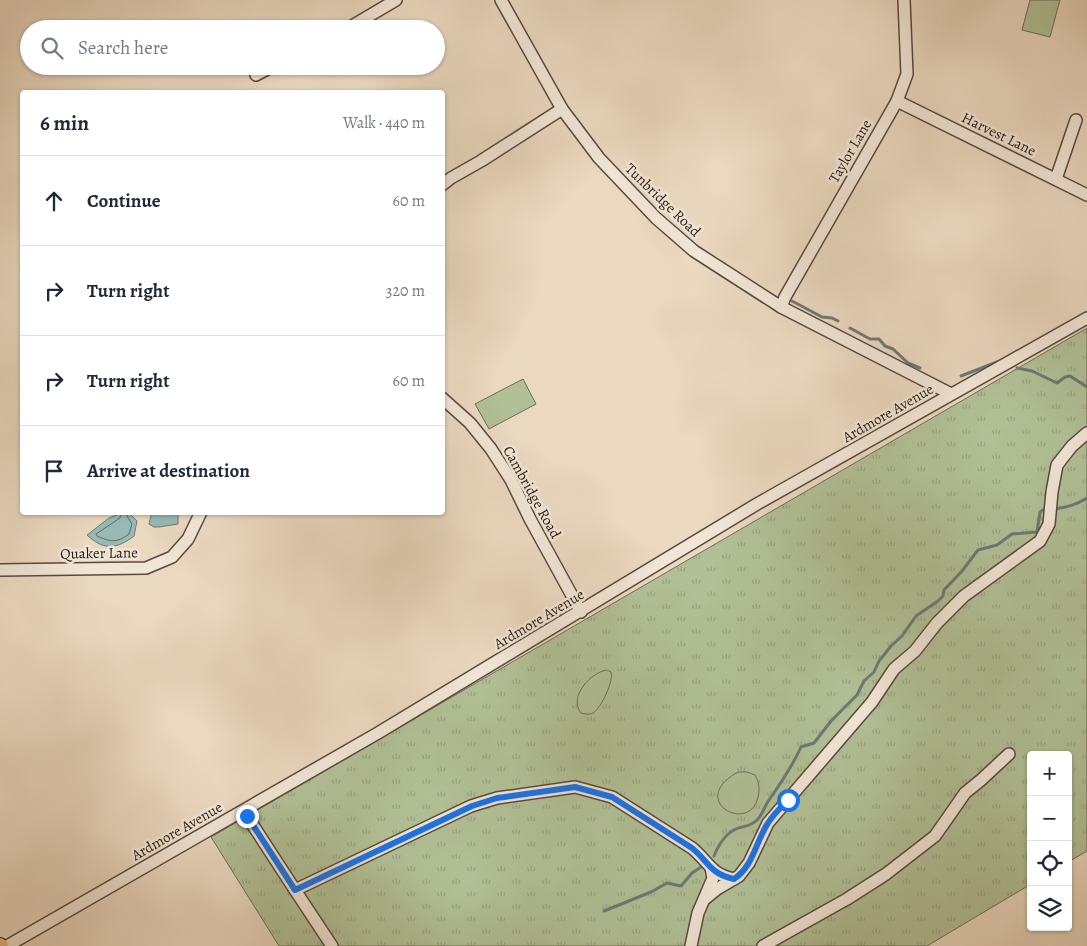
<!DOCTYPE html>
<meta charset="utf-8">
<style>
body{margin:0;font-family:Alegreya,serif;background:#f6f6f7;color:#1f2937}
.controls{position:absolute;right:15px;bottom:15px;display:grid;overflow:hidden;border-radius:5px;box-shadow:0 1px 4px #0004}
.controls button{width:45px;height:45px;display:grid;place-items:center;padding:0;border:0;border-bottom:1px solid #e0e1e3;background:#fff;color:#1f2937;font:25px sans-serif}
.stop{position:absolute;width:15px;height:15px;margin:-11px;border:4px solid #1a73e8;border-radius:50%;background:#fff}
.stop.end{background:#1a73e8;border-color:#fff;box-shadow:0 1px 5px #0008}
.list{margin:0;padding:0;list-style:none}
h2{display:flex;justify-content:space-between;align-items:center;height:65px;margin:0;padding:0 20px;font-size:21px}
h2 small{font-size:16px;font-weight:400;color:#747a83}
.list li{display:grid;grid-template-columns:32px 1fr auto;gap:15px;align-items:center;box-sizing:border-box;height:90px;padding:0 20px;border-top:1px solid #e0e1e3}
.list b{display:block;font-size:19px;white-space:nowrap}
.list em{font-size:16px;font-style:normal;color:#747a83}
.icon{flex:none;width:28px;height:28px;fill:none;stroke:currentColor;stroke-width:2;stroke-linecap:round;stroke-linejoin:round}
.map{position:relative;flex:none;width:1087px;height:946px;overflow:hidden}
.search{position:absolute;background:#fff;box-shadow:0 1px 4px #0004;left:20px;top:20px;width:425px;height:55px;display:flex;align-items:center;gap:12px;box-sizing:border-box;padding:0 18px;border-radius:28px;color:#747a83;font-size:19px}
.panel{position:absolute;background:#fff;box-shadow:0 1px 4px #0004;left:20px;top:90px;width:425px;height:425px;border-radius:5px}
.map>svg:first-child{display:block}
.grass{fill:url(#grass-tufts);stroke:#6c6e56}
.pitch{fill:#b1c096;stroke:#6c6e56}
.water{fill:#98b9b4;stroke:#6b7a75}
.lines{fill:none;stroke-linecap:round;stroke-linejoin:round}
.shore{stroke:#606a65;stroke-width:1}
.stream{stroke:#6b7a75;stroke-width:3}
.minor-casing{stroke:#584a40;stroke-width:14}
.major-casing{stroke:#281b16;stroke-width:16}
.minor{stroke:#f1e6d5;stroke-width:11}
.major{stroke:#e5bc80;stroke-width:14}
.route{stroke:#1a73e8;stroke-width:6}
.labels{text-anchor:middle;stroke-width:5;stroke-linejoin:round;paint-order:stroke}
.street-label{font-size:15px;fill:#281b16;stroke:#f1e6d5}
</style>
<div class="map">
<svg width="1087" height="946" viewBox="0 0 1087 946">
<defs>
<pattern id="grass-tufts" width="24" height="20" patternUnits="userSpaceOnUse" patternTransform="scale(1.25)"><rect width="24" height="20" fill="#b1c096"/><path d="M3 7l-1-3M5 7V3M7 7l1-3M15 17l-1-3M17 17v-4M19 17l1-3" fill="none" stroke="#98a481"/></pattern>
</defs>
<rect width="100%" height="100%" fill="#ead8bf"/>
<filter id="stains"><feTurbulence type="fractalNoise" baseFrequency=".004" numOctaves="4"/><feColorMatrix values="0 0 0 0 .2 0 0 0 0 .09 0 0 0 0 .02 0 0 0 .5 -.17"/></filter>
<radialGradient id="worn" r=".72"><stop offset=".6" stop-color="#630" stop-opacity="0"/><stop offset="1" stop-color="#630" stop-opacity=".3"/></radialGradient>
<path class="grass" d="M 1087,328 L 1087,851 L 1068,862 L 1068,755 L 1031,755 L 1031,884 L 927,946 L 279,946 L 211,837 Z"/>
<g class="pitch">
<path d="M 1030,0 L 1060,0 L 1050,37 L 1022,30 Z"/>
<path d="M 523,379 L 536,404 L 489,429 L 475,404 Z"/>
<path d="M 607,670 L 611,672 C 614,681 601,708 593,713 C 589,715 585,714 581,713 C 568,697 591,672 607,670 Z"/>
<path d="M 738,772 L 747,772 L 755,775 C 759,782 760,789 758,797 C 750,835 686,801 738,772 Z"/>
</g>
<g class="water">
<path d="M 152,512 L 178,513 L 178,524 L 159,527 L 154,527 L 149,524 Z"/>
<path d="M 121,513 L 129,513 L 137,521 L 134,536 C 117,549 104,551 87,535 L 109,518 Z"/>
</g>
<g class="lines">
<path class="shore" d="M 121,512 L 120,518 L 96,534 L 97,536 C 110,542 117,543 129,534 L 132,524 L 127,516 L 127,512"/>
<g class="stream">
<path d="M 792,301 L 822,317 L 832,318 L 838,321"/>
<path d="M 850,328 L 870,339 L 879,339 L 885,346 L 893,349 L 908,363 L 920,368"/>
<path d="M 1017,368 L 1032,371 L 1057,383 L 1065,377 L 1070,376 L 1087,387"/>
<path d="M 961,376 L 997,362"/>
<path d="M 1055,509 C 1067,507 1076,505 1087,498"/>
<path d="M 714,856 C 718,846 725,834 736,829 C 744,825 749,828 757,820 C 763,814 764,807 769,800 C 781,783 792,767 801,747 L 814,743 L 831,721 L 857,695 L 864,681 L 874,672 L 879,661 L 891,646 L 902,636 L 916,616 L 938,601 L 943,596 L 944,590 L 962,571 L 978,550 L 997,545 L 1012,534 L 1037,532 L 1040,512 L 1043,510"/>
<path d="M 604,911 L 651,892 L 667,883 L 681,886 L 692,873 L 701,867"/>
</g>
<g class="minor-casing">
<g id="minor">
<path d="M 501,0 L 562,109 L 599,158 L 656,218 L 694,251 L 781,307 L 951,394"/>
<path d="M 347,29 L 396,0"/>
<path d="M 256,75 L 273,66"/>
<path d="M 897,101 L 1087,195"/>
<path d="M 1056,179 L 1076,120"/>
<path d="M 442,185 L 451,178 L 481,161 L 562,109"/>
<path d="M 781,307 L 785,297 L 897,101 L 907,74 L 904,0"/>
<path d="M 442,398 L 470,423 L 491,449 L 511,480 L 530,519 L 581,612"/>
<path d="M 0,570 L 146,568 L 172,557 L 188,539 L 201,512"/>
<path d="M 247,816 L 295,890 L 471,806 L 497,798 L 575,787 L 612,797 L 692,848 C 709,862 710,874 734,879 L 739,876 L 749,863 L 768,823 L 872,702 L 894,669 L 915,651 L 937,623 L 964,596 L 1040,541 L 1049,524 L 1052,492 L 1057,465 L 1072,446 L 1087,433"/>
<path d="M 295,890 L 332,946"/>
<path d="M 706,898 L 717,889 L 734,879"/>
<path d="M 7,946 L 378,733 L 757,504 L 1087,318"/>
<path d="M 691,946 L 698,913 L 713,878 L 711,868"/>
<path d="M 763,946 L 847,899 L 886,874 L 935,836 L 965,793 L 981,780 L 1009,754"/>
</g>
</g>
<g class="major-casing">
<path id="major" d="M 0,945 L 1,946"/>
</g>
<use href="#minor" class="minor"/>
<use href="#major" class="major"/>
</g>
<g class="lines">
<path class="route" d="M 247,816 L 295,890 L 472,806 L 497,798 L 575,787 L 612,797 L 692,848 C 709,862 710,874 734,879 C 753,867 756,841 768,823 C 773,815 781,807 788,800"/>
</g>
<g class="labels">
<g class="street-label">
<text transform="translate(999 134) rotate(26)" y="5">Harvest Lane</text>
<text transform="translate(850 151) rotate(-60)" y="5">Taylor Lane</text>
<text transform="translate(663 200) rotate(44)" y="5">Tunbridge Road</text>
<text transform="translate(888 413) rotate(-30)" y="5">Ardmore Avenue</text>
<text transform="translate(532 492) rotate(61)" y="5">Cambridge Road</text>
<text transform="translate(99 553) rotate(-1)" y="5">Quaker Lane</text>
<text transform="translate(539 619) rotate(-31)" y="5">Ardmore Avenue</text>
<text transform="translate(177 831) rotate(-30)" y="5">Ardmore Avenue</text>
</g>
</g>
<rect width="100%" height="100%" filter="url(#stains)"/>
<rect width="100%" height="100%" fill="url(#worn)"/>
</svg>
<div class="controls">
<button>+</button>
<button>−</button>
<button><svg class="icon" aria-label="locate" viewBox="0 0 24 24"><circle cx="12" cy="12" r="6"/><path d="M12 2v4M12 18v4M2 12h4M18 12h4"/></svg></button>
<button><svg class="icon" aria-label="layers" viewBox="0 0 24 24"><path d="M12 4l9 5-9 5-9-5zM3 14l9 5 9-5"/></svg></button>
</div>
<div class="stop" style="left:788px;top:800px"></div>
<div class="stop end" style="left:247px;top:816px"></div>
<div class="search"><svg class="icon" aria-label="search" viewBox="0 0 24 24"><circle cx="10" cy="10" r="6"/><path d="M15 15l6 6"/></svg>Search here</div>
<section class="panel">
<h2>6 min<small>Walk · 440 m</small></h2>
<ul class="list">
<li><svg class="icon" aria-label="ahead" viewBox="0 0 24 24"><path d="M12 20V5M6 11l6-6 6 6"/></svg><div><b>Continue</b></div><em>60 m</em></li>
<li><svg class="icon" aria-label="right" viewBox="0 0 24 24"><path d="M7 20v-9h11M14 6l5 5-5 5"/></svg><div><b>Turn right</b></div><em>320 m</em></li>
<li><svg class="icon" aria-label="right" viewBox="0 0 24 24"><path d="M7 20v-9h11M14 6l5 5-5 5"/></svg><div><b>Turn right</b></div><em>60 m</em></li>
<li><svg class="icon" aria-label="arrive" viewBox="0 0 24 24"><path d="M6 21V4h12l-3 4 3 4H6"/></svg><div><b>Arrive at destination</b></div></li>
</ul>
</section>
</div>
